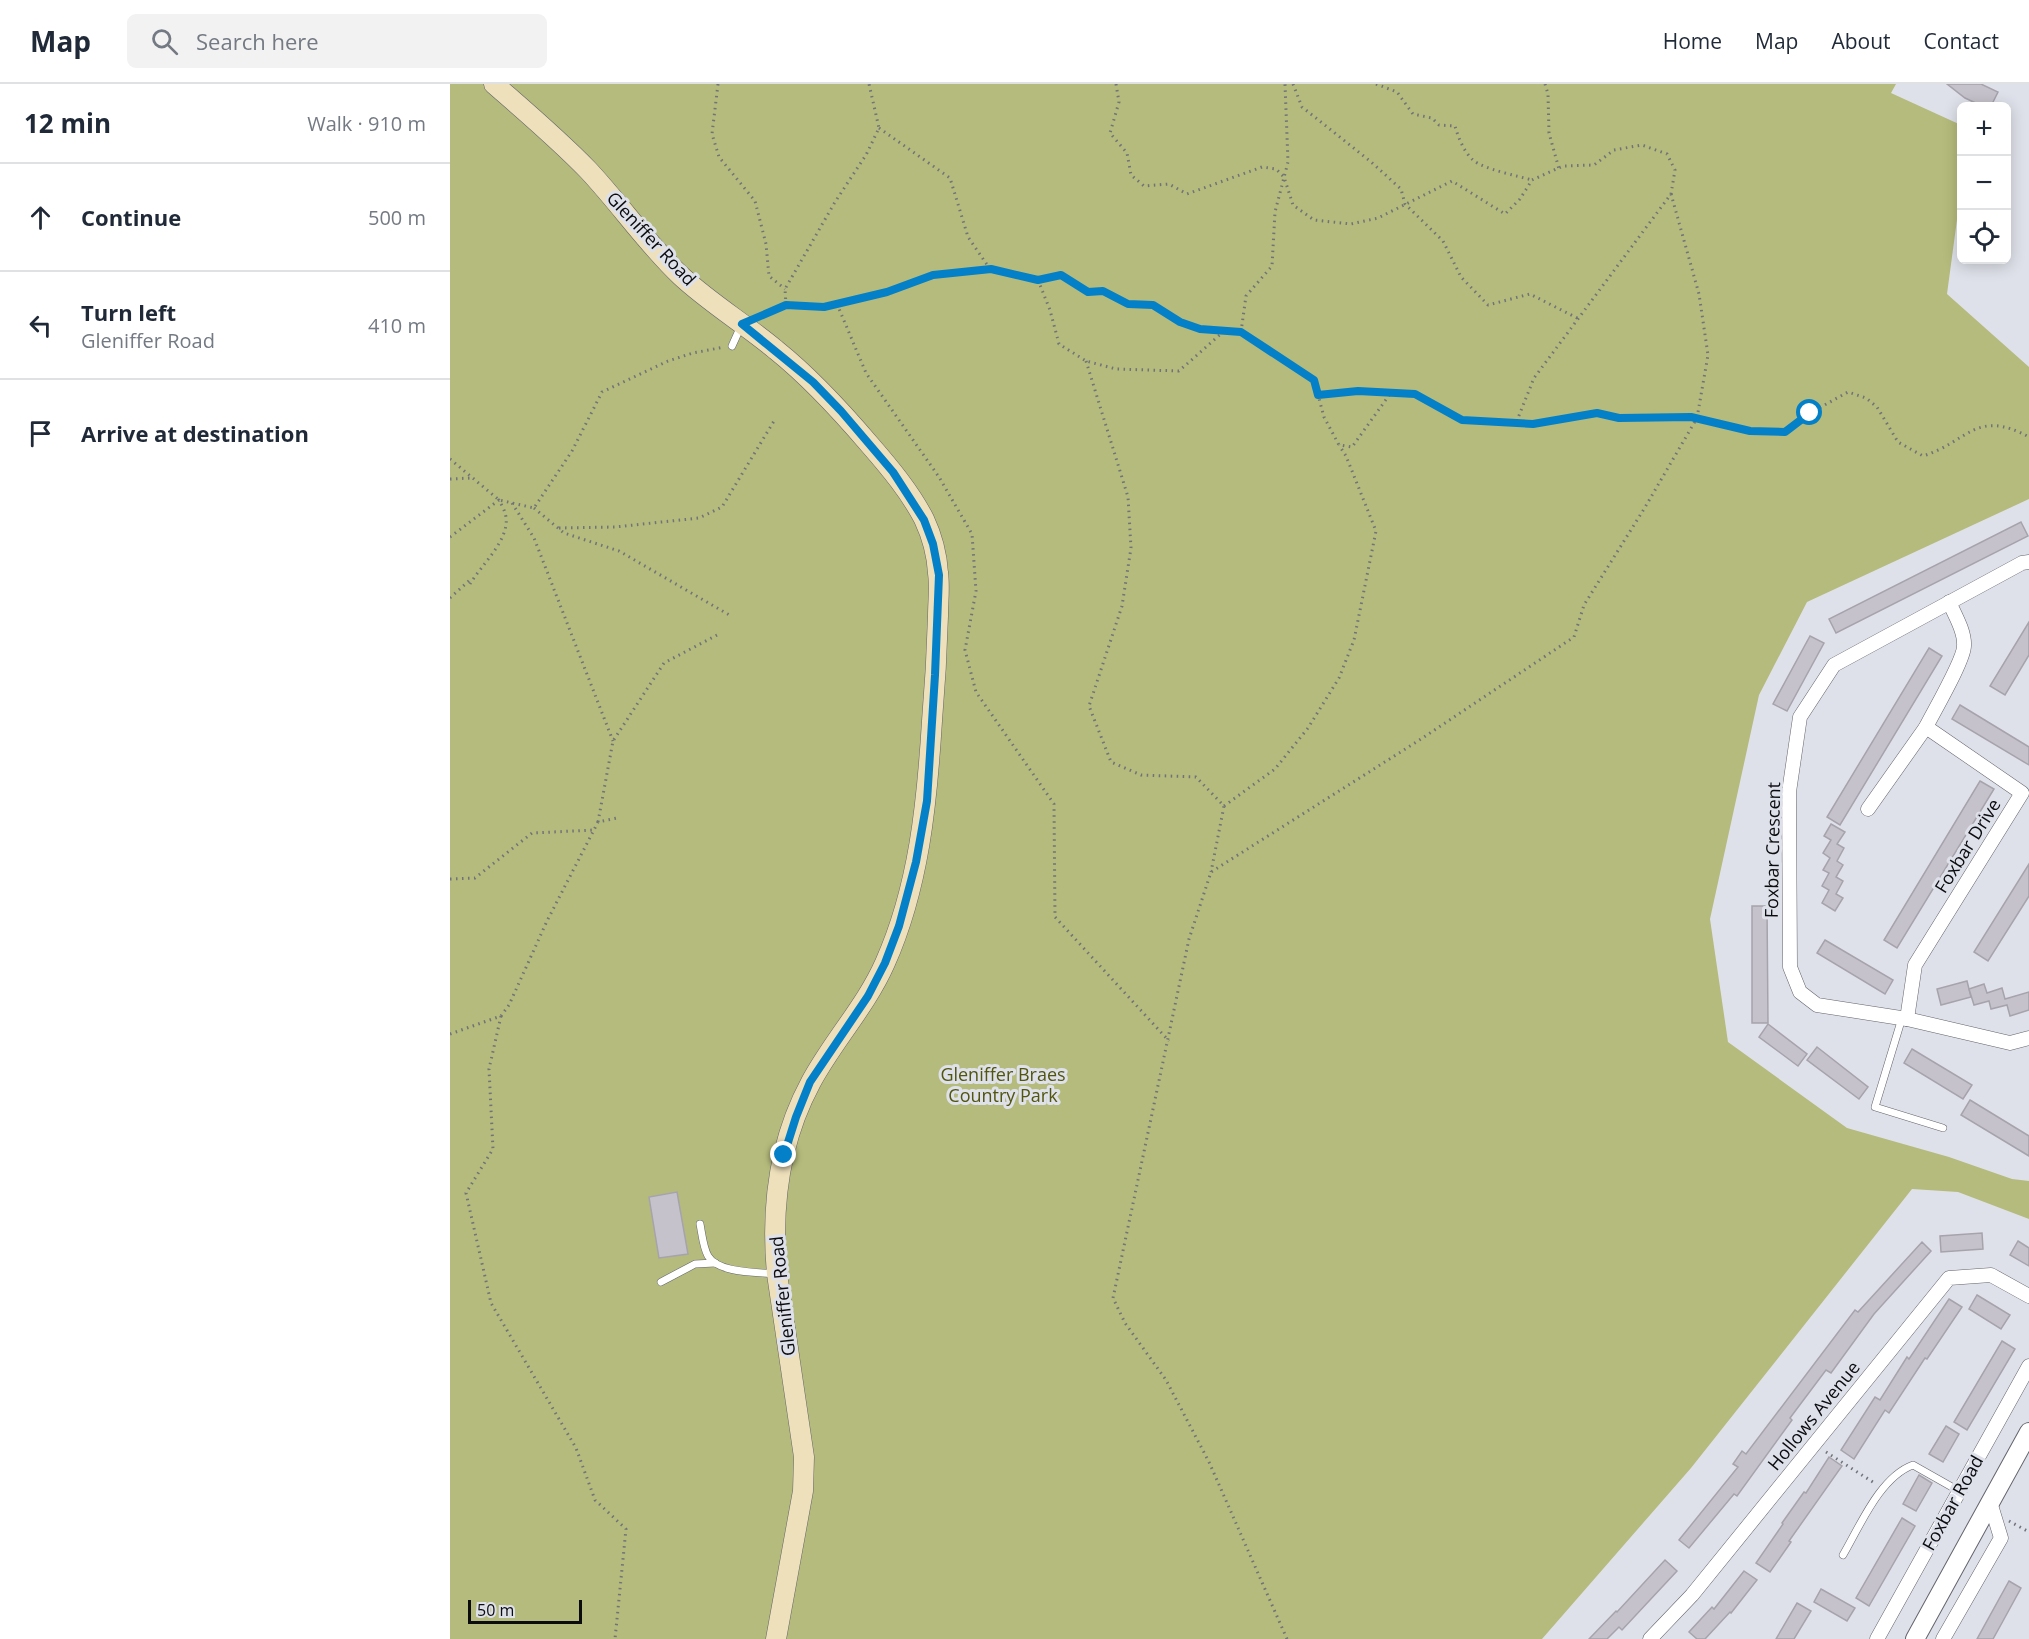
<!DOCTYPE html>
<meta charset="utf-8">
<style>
body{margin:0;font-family:"Open Sans",sans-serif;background:#f2f2f3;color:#1f2937}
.controls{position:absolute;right:18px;top:18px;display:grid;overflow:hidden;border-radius:9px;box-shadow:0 3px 15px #0003}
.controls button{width:54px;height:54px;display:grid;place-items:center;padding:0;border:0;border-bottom:2px solid #e0e1e3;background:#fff;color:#1f2937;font:30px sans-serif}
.scale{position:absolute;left:18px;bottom:15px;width:114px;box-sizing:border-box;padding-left:6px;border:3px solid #0b0c0f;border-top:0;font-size:16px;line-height:21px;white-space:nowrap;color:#0b0c0f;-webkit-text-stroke:4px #dfe1ea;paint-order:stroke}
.stop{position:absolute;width:18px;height:18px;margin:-14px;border:4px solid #0380c8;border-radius:50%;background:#fff}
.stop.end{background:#0380c8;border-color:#fff;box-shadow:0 2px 6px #0008}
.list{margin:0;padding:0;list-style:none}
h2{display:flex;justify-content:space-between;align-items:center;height:78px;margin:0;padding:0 24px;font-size:26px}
h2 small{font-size:20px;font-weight:400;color:#747a83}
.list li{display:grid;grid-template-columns:39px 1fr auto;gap:18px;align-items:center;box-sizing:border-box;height:108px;padding:0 24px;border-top:2px solid #e0e1e3}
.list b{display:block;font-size:22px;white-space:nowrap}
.list p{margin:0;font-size:20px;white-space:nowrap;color:#747a83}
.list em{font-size:20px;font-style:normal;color:#747a83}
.icon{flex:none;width:33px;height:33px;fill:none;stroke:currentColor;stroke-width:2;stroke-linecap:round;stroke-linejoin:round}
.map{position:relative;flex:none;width:1579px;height:1555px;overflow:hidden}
header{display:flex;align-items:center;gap:36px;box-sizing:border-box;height:84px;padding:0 30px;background:#fff;border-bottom:2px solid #e0e1e3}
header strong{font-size:28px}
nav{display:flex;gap:33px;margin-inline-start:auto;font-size:21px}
.search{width:420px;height:54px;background:#f2f2f3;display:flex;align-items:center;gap:15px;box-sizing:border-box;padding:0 21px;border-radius:9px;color:#747a83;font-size:22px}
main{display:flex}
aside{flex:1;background:#fff}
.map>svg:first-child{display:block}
.green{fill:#b5bb7c}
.building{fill:#c6c2cb;stroke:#a7a3ac;stroke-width:1.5}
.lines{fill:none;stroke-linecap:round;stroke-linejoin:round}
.service-casing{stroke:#63646c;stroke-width:8}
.minor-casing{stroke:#63646c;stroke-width:15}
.tertiary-casing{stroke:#63646c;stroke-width:20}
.secondary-casing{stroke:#63646c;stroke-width:21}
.path{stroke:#717379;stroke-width:3;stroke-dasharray:1.5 4.5;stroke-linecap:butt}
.service{stroke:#fff;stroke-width:7}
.minor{stroke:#fff;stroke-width:14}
.tertiary{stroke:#fff;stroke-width:18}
.secondary{stroke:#eee0ba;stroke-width:20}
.route{stroke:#0380c8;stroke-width:8}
.labels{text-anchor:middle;stroke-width:6;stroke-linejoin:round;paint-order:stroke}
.street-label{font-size:18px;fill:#0b0c0f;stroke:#dfe1ea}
.park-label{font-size:18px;fill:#51550d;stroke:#dfe1ea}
</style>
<header>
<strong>Map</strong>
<div class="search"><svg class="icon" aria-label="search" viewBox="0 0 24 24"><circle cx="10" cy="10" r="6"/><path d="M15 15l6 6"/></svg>Search here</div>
<nav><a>Home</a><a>Map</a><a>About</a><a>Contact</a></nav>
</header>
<main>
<aside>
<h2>12 min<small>Walk · 910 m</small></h2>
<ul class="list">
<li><svg class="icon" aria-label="ahead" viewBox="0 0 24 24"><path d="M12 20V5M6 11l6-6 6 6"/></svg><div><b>Continue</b></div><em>500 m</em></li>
<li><svg class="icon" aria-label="left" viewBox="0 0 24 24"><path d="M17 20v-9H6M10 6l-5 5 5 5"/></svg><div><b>Turn left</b><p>Gleniffer Road</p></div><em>410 m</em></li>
<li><svg class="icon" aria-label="arrive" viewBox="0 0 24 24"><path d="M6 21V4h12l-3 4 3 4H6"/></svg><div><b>Arrive at destination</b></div></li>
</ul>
</aside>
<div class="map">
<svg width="1579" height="1555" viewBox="0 0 1579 1555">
<rect width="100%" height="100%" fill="#dfe1ea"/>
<path class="green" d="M 0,0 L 1446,0 L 1441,9 L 1511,41 L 1511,106 L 1497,210 L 1579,283 L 1579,415 L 1357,518 L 1309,611 L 1260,835 L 1278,958 L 1397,1044 L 1499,1073 L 1562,1095 L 1579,1097 L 1579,1135 L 1508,1108 L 1462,1105 L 1241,1384 L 1092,1555 L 0,1555 Z"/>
<g class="building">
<path d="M 1497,0 L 1531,0 L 1548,8 L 1541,22 L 1532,22 L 1515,14 Z"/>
<path d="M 1571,438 L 1578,452 L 1386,549 L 1379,535 Z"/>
<path d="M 1579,538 L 1579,571 L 1555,611 L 1540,602 Z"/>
<path d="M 1360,552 L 1374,559 L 1337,627 L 1323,620 Z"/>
<path d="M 1479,564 L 1492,572 L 1390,741 L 1377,733 Z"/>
<path d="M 1510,621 L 1579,663 L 1579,681 L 1502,635 Z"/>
<path d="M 1530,697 L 1544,705 L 1447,864 L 1434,856 Z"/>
<path d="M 1381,740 L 1395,748 L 1387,760 L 1394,764 L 1387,777 L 1393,781 L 1386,793 L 1393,797 L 1386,810 L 1393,814 L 1385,827 L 1372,819 L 1379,806 L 1372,802 L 1379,789 L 1373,786 L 1380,774 L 1373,769 L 1381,756 L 1374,752 Z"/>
<path d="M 1579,780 L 1579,812 L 1538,877 L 1524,868 Z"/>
<path d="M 1302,822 L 1317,822 L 1318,939 L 1302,939 Z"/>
<path d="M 1375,856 L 1443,896 L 1435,910 L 1367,869 Z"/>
<path d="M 1517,897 L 1521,913 L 1491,921 L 1487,905 Z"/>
<path d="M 1534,900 L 1537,909 L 1552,904 L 1555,915 L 1579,908 L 1579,926 L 1560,932 L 1557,921 L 1541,925 L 1539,917 L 1524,921 L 1519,905 Z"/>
<path d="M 1318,940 L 1357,970 L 1348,982 L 1309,953 Z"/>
<path d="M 1367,963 L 1418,1003 L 1409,1015 L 1357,976 Z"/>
<path d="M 1462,965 L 1522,1001 L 1513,1015 L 1454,979 Z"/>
<path d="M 1520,1016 L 1579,1052 L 1579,1072 L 1511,1031 Z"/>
<path d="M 227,1108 L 238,1170 L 209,1174 L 199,1113 Z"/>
<path d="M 1532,1149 L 1533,1165 L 1491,1168 L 1490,1152 Z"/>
<path d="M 1568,1157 L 1579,1164 L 1579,1182 L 1560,1171 Z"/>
<path d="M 1472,1158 L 1481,1167 L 1424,1230 L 1381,1289 L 1376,1286 L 1340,1334 L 1342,1336 L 1287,1412 L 1284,1410 L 1239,1464 L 1229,1456 L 1288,1383 L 1283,1380 L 1292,1367 L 1296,1370 L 1405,1226 L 1408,1228 Z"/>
<path d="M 1527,1211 L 1560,1231 L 1551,1245 L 1519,1225 Z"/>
<path d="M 1499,1215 L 1512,1223 L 1477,1275 L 1475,1274 L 1439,1329 L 1435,1326 L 1404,1375 L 1391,1366 L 1425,1313 L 1430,1316 L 1457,1273 L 1459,1275 Z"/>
<path d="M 1552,1257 L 1565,1265 L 1517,1346 L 1504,1338 Z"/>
<path d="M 1496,1342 L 1509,1350 L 1493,1378 L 1479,1370 Z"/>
<path d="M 1379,1373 L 1392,1382 L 1339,1457 L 1341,1458 L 1320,1488 L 1306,1479 L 1333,1440 L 1332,1439 L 1354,1408 L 1356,1409 Z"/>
<path d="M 1469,1391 L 1482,1399 L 1466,1427 L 1453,1420 Z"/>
<path d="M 1452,1434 L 1465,1442 L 1419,1522 L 1406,1514 Z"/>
<path d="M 1215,1476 L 1227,1487 L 1172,1546 L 1169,1543 L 1157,1555 L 1139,1555 L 1166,1527 L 1167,1528 Z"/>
<path d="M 1294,1487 L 1307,1496 L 1281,1529 L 1280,1528 L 1255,1555 L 1247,1555 L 1239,1548 L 1262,1523 L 1264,1525 Z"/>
<path d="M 1559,1497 L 1571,1504 L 1553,1537 L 1543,1555 L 1527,1555 Z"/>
<path d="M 1371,1505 L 1405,1524 L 1397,1537 L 1364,1518 Z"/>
<path d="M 1347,1519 L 1361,1527 L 1344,1555 L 1326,1555 Z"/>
</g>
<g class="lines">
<g class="service-casing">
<g id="service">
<path d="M 282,262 L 291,242"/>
<path d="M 1452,934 L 1425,1023 L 1493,1044"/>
<path d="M 250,1140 C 252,1150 253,1163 258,1172 C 268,1189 306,1188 324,1190"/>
<path d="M 211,1198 L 245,1180 L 265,1179"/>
<path d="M 1393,1471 C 1410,1442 1430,1393 1463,1381 L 1509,1407"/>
</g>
</g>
<g class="minor-casing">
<g id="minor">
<path d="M 1579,478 L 1572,479 L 1384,581 L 1350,633 L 1339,708 L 1340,883 L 1350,908 L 1367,921 L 1457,935 L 1560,959 L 1579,954"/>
<path d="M 1418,725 L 1476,643"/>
<path d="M 1457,935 L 1465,881 L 1572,709 L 1476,643 C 1484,627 1514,576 1514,562 C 1515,548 1505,531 1499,518"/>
<path d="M 1200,1555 L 1242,1511 L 1499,1194 L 1541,1191 L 1579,1212"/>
<path d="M 1427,1555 L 1579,1282"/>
<path d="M 1493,1555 L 1551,1454 L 1540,1418"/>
</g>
</g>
<g class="tertiary-casing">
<path id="tertiary" d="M 1465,1555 L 1579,1348"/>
</g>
<g class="secondary-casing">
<path id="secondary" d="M 44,0 C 76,28 109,56 138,86 C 170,120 197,160 231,192 C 260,219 295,240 326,266 C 361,294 391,327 420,361 C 440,384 460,408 474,435 C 482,452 487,471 488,489 C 490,503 488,518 488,532 C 487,567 485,602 482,637 C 477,719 469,803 435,879 C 416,922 383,957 361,998 C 329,1057 321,1125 327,1190 L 354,1373 L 353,1407 L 326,1555"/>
</g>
<g class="path">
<path d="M 268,0 L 262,50 L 269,73 L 305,117 L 316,160 L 319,192 L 335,205"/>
<path d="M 666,0 L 669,18 L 660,49 L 677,69 L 681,91 L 694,102 L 719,100 L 737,110 L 812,83 L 826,85 L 834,93 L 843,121 L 864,136 L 901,140 L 928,134 L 1002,97 L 1055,130 L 1070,115 L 1082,96 L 1113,82 L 1144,81 L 1164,66 L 1192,61 L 1217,70 L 1225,86 L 1221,110 L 1084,294 L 1066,339"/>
<path d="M 843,0 L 852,23 L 920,77 L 951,105 L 955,120 L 993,157 L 1011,193 L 1038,221 L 1080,210 L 1129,235"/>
<path d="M 926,0 L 947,8 L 963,30 L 982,34 L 989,41 L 1005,42 C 1008,53 1014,68 1023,76 C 1033,85 1068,92 1082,96"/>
<path d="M 1095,0 L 1098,10 L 1099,49 L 1109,85"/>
<path d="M 429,44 L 500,94 L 518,153 L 540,185"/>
<path d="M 588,196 L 600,226 L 609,260 L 636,277 L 666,285 L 729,287 L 774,247"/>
<path d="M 387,220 L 416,289 L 489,393 L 522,450 L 526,507 L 515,566 L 526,608 L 604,720 L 605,833 L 719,957"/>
<path d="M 336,221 L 335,205 L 385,118 L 416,71 L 429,44 L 419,0"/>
<path d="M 310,232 L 336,221 L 374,223 L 437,208 L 483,191 L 541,185 L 588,196 L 611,191 L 638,208 L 653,207 L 677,220 L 703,221 L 730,238 L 750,245 L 791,248 L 864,296 L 874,333 L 889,361 L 902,363 L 940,310 L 965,310 L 1012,336 L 1083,340 L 1147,329 L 1169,334 L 1241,333 L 1300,347 L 1335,348 L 1360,329 L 1398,308 L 1416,314 L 1427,323 L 1448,358 L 1473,372 C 1518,358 1526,324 1579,353"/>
<path d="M 791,248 L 796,212 L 822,182 L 825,128 L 838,78 L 835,0"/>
<path d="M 636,277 L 678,413 L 681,464 L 672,522 L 639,622 L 661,678 L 691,691 L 746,693 L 774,722 L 761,788"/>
<path d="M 868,311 L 907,307 L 940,310"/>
<path d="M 0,375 L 49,416 L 84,424 L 122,367 L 152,308 L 218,277 L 243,269 L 274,263"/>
<path d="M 0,395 L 21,394"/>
<path d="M 62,419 L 84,454 L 163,657"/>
<path d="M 84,424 L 114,449 L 169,467 L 281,532"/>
<path d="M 109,444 L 165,443 L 249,434 L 272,423 L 324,337"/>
<path d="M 0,453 L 49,416 C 51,420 54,425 55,429 C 63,453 31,481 20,500"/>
<path d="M 0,514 L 21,495"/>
<path d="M 774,722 L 825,685 L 858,644 L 889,594 L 904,556 L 926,447 L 896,372 L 889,361"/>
<path d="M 148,738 L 163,657 L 214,579 L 269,550"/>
<path d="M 0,795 L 25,794 L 82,749 L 144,746"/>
<path d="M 51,932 L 39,985 L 43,1065 L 16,1109 L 41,1219 L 126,1364 L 145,1416 L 176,1445 L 165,1555"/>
<path d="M 0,950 L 51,932 L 59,921 L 97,837 L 148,738 L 167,734"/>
<path d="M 1376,1368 L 1426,1400"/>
<path d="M 1559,1437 L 1579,1448"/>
<path d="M 837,1555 L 759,1378 L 716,1296 L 675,1239 L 663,1214 L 739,855 L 761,788 L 968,657 L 1124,553 L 1134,521 L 1194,425 L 1247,334 L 1258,271 L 1249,210 L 1221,110"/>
</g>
<use href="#service" class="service"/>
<use href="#minor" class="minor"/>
<use href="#tertiary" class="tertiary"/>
<use href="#secondary" class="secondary"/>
</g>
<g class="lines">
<path class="route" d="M 334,1071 L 346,1033 L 360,998 L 418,912 L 435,879 L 449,842 L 466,778 L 477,717 L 485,591 L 489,491 L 483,460 L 474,436 L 443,388 L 391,327 L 363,298 L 292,240 L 336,221 L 374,223 L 437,208 L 483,191 L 541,185 L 588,196 L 611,191 L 638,208 L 653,207 L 678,220 L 703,221 L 730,238 L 750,245 L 791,248 L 864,296 L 868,311 L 908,307 L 965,310 L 1012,336 L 1083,340 L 1147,329 L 1169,334 L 1241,333 L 1300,347 L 1335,348 L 1360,329"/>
</g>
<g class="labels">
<g class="street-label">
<text transform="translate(201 155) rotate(47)" y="6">Gleniffer Road</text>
<text transform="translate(1518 762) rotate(-58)" y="6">Foxbar Drive</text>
<text transform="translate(1323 766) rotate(-89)" y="6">Foxbar Crescent</text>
<text transform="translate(333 1212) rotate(-96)" y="6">Gleniffer Road</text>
<text transform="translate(1364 1332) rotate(-51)" y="6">Hollows Avenue</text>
<text transform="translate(1503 1419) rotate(-61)" y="6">Foxbar Road</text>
</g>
<g class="park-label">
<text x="553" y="997">Gleniffer Braes<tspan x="553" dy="21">Country Park</tspan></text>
</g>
</g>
</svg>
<div class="controls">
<button>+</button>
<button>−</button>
<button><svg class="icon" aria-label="locate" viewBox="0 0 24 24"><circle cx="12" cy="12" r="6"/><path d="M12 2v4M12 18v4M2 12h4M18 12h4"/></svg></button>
</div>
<div class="scale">50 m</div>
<div class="stop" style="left:1360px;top:329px"></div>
<div class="stop end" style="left:334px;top:1071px"></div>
</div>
</main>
